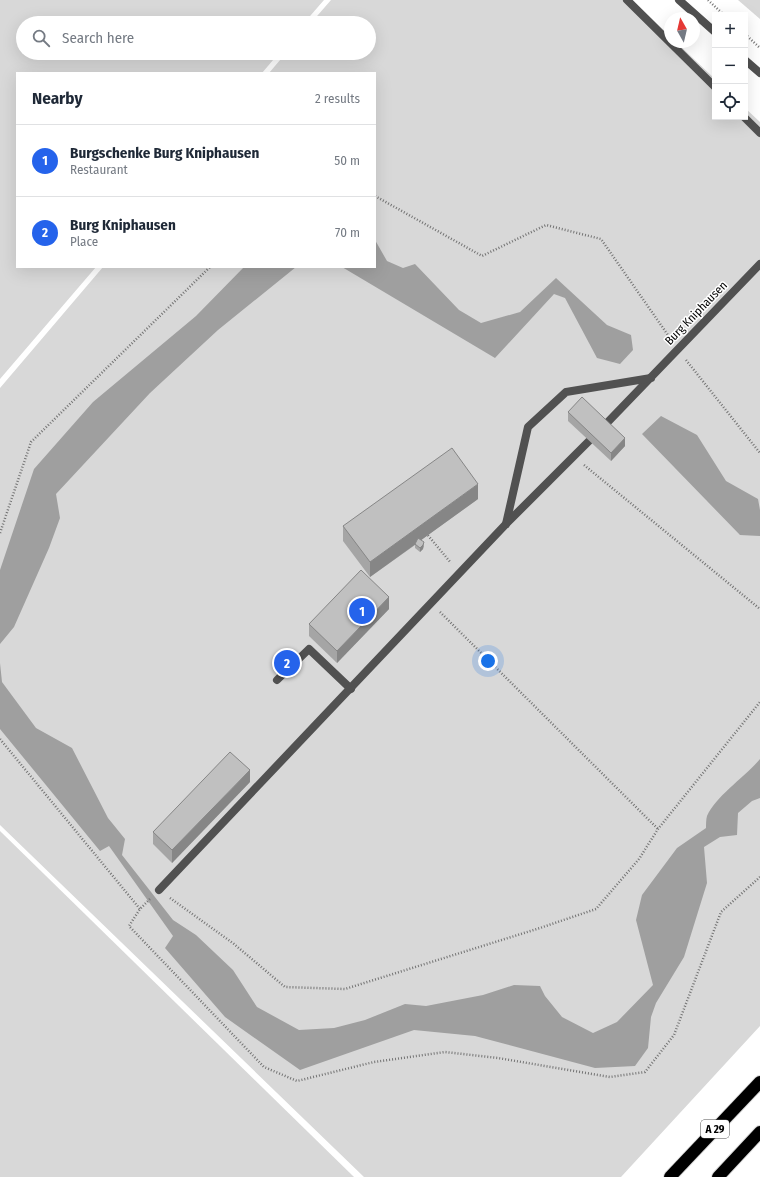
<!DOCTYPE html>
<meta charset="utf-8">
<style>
body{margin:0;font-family:"Fira Sans Condensed",sans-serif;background:#f6f6f7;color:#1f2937}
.controls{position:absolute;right:12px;top:12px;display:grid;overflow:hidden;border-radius:0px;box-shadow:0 4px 16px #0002}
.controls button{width:36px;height:36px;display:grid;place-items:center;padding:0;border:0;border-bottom:1px solid #e0e1e3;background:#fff;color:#1f2937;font:20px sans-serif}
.compass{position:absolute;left:664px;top:12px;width:36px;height:36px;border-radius:50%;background:#fff;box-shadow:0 4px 16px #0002;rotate:352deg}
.you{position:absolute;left:488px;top:661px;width:14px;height:14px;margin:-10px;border:3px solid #fff;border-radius:50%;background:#1a73e8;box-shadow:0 0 0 6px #1a73e833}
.badge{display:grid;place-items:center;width:26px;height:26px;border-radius:50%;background:#2563eb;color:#fff;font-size:13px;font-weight:700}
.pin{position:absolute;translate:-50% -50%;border:2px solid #fff;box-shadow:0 1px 4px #0006}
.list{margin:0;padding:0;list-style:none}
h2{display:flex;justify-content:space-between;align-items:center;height:52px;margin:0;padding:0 16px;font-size:17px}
h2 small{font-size:13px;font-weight:400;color:#747a83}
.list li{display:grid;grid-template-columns:26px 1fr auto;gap:12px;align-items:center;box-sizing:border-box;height:72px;padding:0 16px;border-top:1px solid #e0e1e3}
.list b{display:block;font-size:15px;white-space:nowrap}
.list p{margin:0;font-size:13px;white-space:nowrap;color:#747a83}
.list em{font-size:13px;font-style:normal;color:#747a83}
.icon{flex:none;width:22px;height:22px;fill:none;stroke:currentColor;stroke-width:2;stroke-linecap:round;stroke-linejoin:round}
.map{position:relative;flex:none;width:760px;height:1177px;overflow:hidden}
.search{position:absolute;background:#fff;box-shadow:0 4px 16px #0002;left:16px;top:16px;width:360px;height:44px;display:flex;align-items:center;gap:10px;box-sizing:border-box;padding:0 14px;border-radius:22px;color:#747a83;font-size:15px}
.panel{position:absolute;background:#fff;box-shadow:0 4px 16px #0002;left:16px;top:72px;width:360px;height:196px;border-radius:0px}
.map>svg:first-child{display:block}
.green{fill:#d8d8d8}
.water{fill:#9f9f9f}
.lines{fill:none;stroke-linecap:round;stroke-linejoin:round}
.motorway-casing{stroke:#dbdbdb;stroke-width:14}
.path{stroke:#737373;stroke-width:2.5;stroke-dasharray:1 2;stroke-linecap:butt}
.service{stroke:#515151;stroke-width:8}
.tertiary{stroke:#515151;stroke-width:8}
.motorway{stroke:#000;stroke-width:12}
.wall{fill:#a5a5a5}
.shaded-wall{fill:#868686}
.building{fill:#c0c0c0;stroke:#868686}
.labels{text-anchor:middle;stroke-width:3;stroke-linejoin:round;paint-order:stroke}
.shield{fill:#fff;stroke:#4c4c4c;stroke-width:1}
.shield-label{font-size:11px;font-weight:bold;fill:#000}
.street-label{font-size:12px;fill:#000;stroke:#fff}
</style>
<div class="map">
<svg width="760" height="1177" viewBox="0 0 760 1177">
<rect width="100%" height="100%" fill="#fff"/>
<g class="green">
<path d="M 0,0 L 324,0 L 304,23 L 23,23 L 23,53 L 279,53 L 262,73 L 17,73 L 17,267 L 96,267 L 0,379 Z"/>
<path d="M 331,0 L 632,0 L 670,36 L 670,42 L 676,42 L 715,79 L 715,117 L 745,117 L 745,108 L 760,122 L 760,1026 L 621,1177 L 364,1177 L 0,825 L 0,388 L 103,267 L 375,267 L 375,73 L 269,73 L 286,53 L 369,53 L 369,23 L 311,23 Z"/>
<path d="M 738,0 L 760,0 L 760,19 Z"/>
<path d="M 0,831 L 354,1177 L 0,1177 Z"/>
</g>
<g class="water">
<path d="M 375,240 L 387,261 L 403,268 L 415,264 L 459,310 L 481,323 L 520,312 L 556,278 L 607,325 L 631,335 L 633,350 L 620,364 L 597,358 L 565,298 L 554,294 L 495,358 L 342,267 L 375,267 Z"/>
<path d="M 244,267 L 296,267 L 218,330 L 150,393 L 56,494 L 60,518 L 49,548 L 14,627 L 0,644 L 0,570 L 34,469 L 93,402 L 196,316 Z"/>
<path d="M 661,416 L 697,435 L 726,481 L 758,499 L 760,510 L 760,536 L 740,535 L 642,434 Z"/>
<path d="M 0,663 L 2,682 L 36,728 L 72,748 L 108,818 L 125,839 L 122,855 L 173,920 L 196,935 L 233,970 L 257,1007 L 299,1030 L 334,1028 L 365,1020 L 405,1004 L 426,1006 L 483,995 L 514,985 L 540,986 L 545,996 L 562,1017 L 593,1033 L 617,1022 L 653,985 L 636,920 L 642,895 L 677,848 L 706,828 C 706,825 706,819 707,816 C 716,796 745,777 760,759 L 760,798 L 752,801 L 738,813 L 737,835 L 720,837 L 704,847 L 707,883 L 684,957 L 656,1003 L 651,1017 L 648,1048 L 635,1066 L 595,1068 L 475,1036 L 414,1030 L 300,1070 L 225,1017 L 165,948 L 173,936 L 109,846 L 100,851 L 0,729 Z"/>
</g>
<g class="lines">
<g class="motorway-casing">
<g id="motorway">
<path d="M 670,1177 L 760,1082"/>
<path d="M 718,1177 L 760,1132"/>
</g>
</g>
<g class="path">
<path d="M 708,0 L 724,15"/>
<path d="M 745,34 L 760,48"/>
<path d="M 375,196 L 482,256 L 546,225 L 601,239 L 670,338"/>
<path d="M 686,360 L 760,453"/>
<path d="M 584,465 L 760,609"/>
<path d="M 0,533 L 31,442 L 210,267"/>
<path d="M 426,533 L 451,563"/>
<path d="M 440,612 L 658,829"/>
<path d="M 0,739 L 140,909"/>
<path d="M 170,898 L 234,944 L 285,987 L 345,989 L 540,928 L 596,909 L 639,859 L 658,829 L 760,702"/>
<path d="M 150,899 L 140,909 L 129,926 L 264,1067 L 297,1081 L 374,1062 L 445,1052 L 498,1058 L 610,1077 L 645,1072 L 674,1035 L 721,912 L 760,877"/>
</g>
<g class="service">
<path d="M 627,0 L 715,87"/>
<path d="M 744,117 L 760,133"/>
<path d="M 604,426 L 760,264"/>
<path d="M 506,524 L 528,427 L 566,392 L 651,378"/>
<path d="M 277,680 L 309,649 L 351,689"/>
<path d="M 159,890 L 506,524 L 589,441"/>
</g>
<g class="tertiary">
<path d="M 679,0 L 715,32"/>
<path d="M 745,60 L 760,73"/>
</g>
<use href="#motorway" class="motorway"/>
</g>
<g class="wall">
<path d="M 568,412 L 625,446 L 611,461 L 568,421 Z"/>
<path d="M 478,499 L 421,540 L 424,546 L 423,549 L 420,552 L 415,548 L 415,545 L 370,577 L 343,541 L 343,526 Z"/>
<path d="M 389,609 L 337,663 L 309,636 L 309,624 Z"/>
<path d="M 250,782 L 172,863 L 153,844 L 153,832 Z"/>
</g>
<g class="shaded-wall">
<path d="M 625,438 L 625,446 L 611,461 L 611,453 Z"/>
<path d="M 478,484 L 478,499 L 370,577 L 370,562 Z"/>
<path d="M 424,542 L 423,549 L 420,552 L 420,548 Z"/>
<path d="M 389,597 L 389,609 L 337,663 L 337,651 Z"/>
<path d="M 250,770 L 250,782 L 172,863 L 172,850 Z"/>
</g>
<g class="building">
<path d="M 582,397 L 625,438 L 611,453 L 568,412 Z"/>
<path d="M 452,448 L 478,484 L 370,562 L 343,526 Z"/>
<path d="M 418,538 L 424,542 L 423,545 L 420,548 L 415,544 Z"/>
<path d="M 361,570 L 389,597 L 337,651 L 309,624 Z"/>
<path d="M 230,752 L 250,770 L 172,850 L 153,832 Z"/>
</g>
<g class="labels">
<rect class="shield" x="701" y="1120" width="28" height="18" rx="3"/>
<g class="shield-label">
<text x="715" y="1133">A 29</text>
</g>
<g class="street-label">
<text transform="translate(696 313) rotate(-46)" y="4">Burg Kniphausen</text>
</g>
</g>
</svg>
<div class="controls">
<button>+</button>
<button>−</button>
<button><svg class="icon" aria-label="locate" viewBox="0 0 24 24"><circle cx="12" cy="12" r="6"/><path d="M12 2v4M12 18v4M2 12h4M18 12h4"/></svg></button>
</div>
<svg class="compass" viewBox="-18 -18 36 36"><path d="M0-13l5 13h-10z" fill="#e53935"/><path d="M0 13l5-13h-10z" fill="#747a83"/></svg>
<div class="you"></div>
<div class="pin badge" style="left:362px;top:611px">1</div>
<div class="pin badge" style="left:287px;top:663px">2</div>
<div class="search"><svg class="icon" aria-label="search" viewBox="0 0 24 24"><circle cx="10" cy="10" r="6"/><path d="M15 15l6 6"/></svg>Search here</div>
<section class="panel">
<h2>Nearby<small>2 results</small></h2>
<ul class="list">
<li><span class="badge">1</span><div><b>Burgschenke Burg Kniphausen</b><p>Restaurant</p></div><em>50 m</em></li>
<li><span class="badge">2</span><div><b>Burg Kniphausen</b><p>Place</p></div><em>70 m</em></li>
</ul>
</section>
</div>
